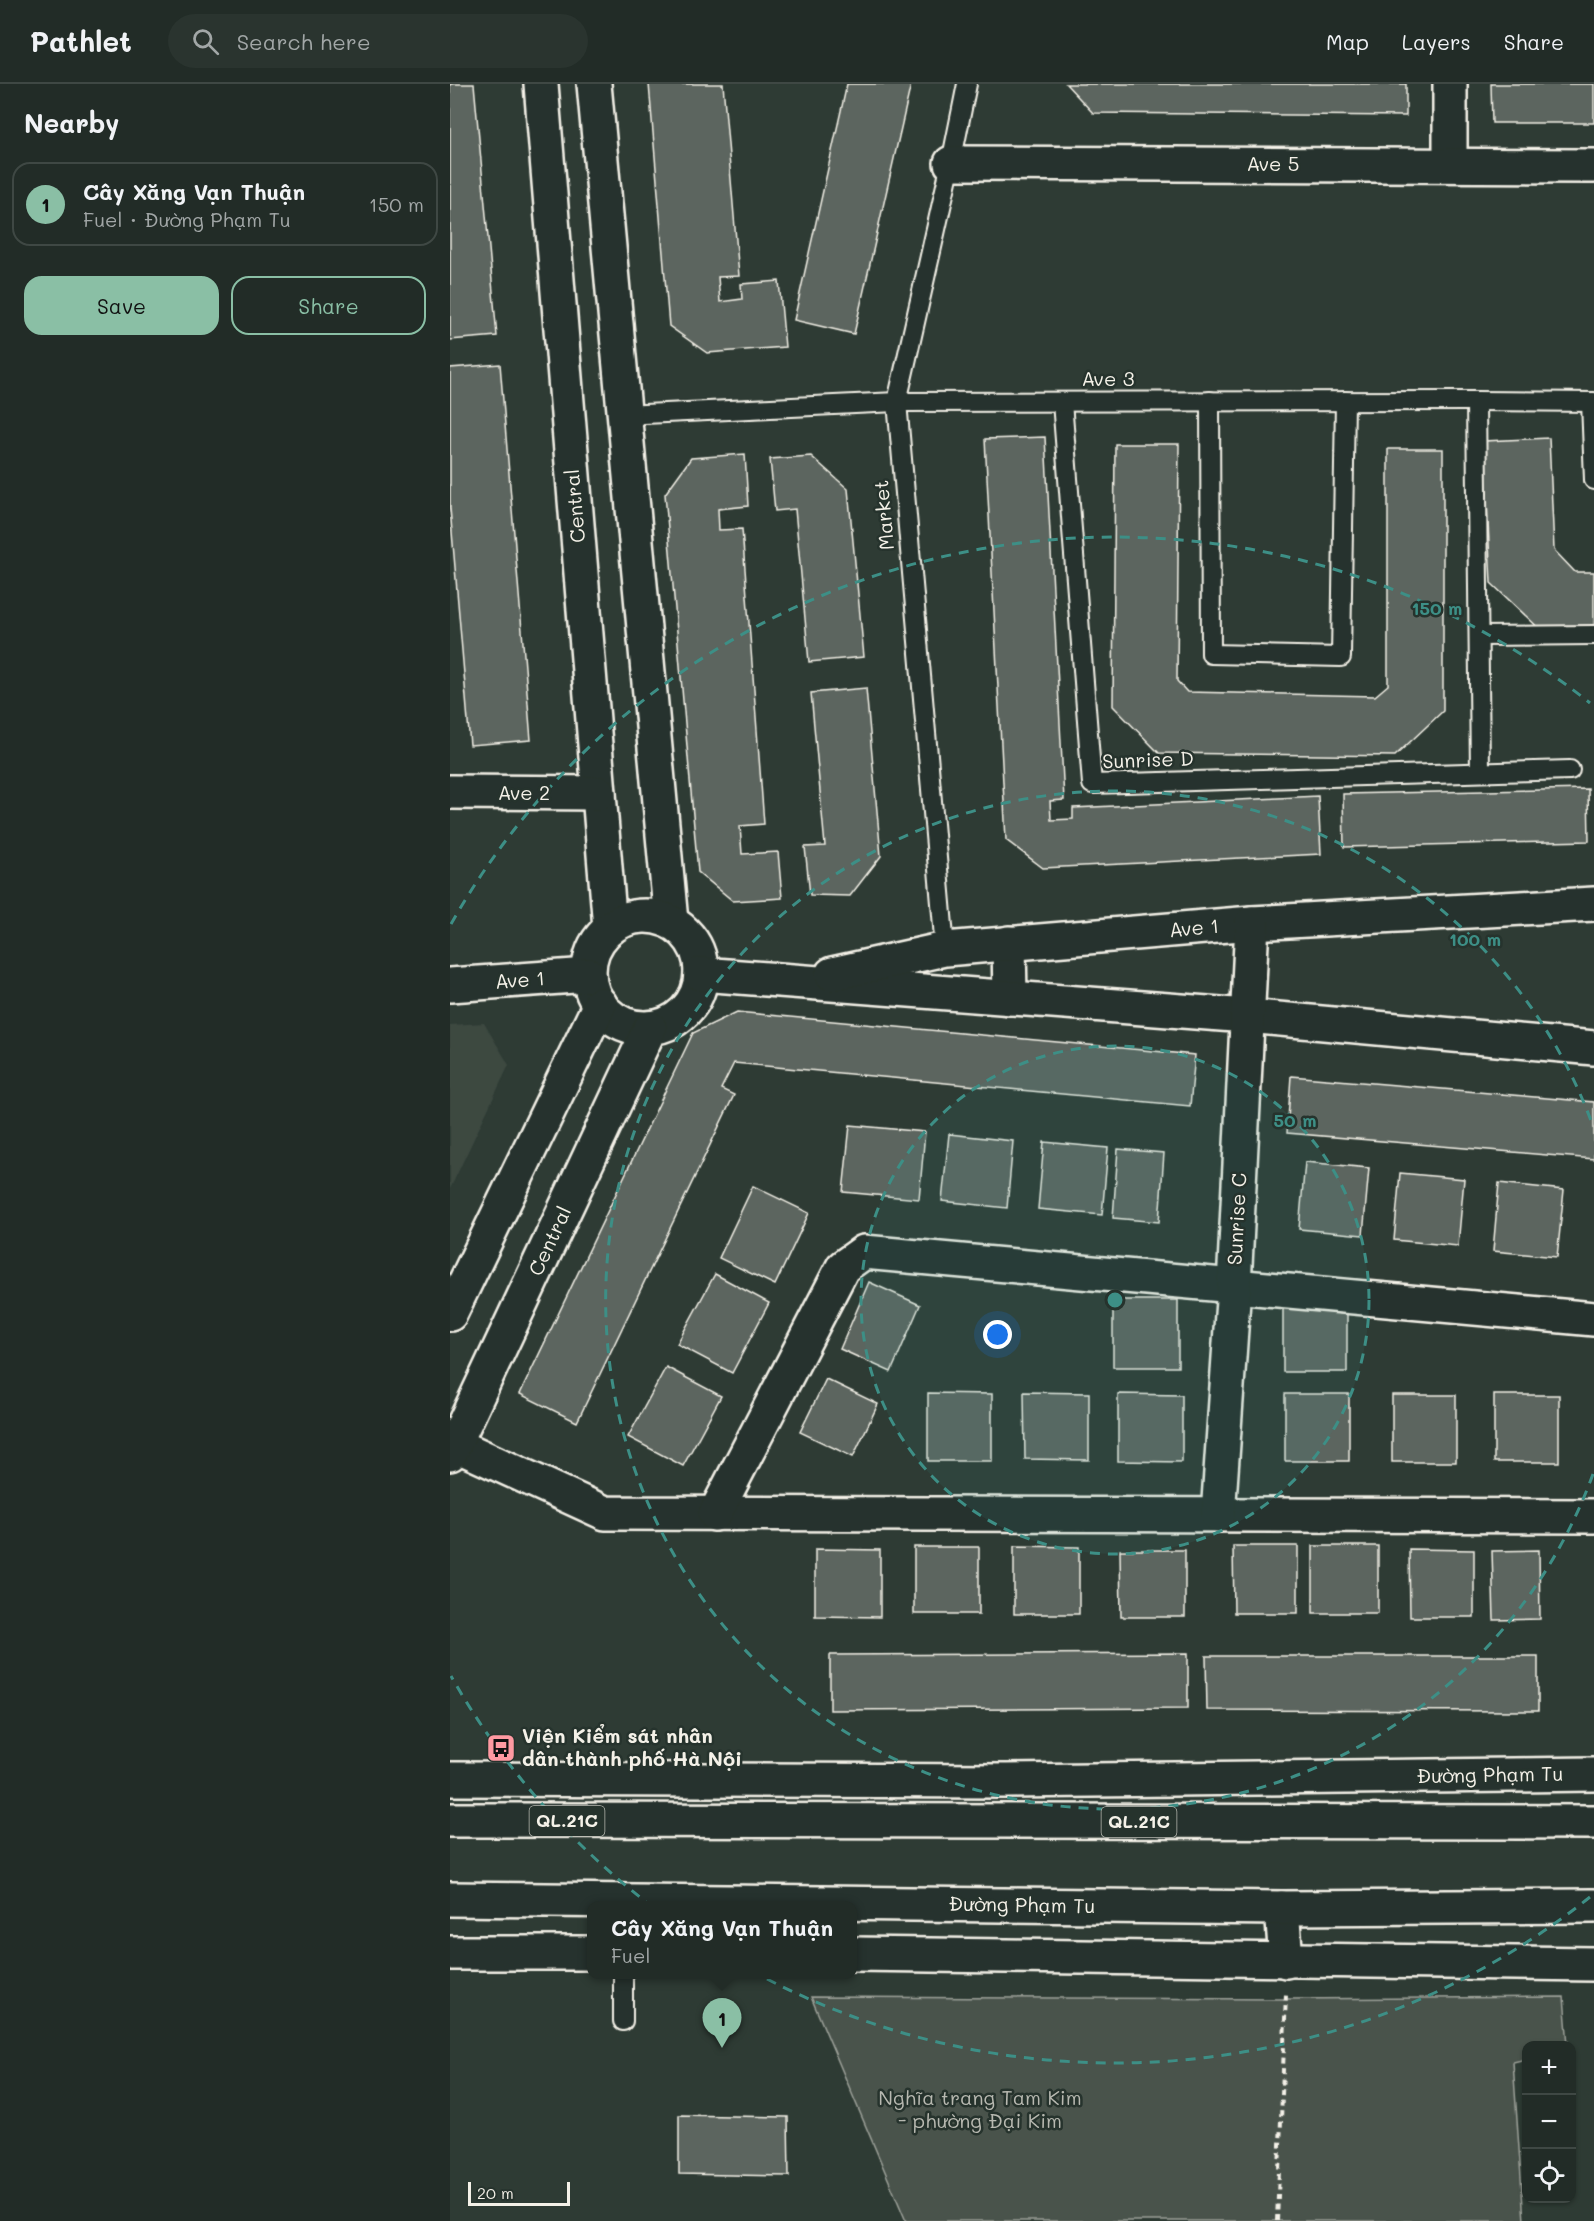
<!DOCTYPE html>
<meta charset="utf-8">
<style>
body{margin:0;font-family:Mali,sans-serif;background:#2a342f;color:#f1f3f6}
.controls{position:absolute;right:18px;bottom:18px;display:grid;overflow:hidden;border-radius:12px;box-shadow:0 2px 4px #0004}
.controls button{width:54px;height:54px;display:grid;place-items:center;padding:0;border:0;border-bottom:2px solid #3f4844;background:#222c27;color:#f1f3f6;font:30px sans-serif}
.scale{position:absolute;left:18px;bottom:15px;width:102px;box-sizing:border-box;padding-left:6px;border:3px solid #f4f1e8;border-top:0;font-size:16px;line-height:21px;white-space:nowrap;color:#f4f1e8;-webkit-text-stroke:4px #26332d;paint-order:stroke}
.you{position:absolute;left:548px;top:1251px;width:21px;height:21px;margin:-15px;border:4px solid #fff;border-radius:50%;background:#1a73e8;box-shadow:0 0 0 9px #1a73e833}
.badge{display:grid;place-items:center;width:39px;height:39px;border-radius:50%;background:#8abfa5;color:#111;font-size:20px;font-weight:700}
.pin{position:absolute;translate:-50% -50px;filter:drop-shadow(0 2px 3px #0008)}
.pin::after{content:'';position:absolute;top:32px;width:21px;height:18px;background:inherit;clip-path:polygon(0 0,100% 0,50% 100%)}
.popup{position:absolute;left:137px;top:1817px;width:270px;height:78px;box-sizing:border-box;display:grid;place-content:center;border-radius:12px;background:#222c27;filter:drop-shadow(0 2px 4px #0005);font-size:20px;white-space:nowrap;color:#a2a7a7}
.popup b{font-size:22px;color:#f1f3f6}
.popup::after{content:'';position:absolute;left:50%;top:100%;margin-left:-12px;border:12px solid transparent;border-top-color:#222c27}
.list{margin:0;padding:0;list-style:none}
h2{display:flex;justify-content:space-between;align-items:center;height:78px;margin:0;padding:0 24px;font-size:26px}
h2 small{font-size:20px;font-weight:400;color:#a2a7a7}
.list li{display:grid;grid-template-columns:39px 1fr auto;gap:18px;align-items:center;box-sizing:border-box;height:84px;margin:0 12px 12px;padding:0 12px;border:2px solid #3f4844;border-radius:18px}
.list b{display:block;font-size:22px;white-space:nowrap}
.list p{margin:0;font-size:20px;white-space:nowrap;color:#a2a7a7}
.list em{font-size:20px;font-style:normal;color:#a2a7a7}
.actions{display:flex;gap:12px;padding:18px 24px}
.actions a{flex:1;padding:14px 0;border:2px solid #8abfa5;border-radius:18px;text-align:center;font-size:21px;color:#8abfa5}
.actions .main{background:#8abfa5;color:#111}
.icon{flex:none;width:33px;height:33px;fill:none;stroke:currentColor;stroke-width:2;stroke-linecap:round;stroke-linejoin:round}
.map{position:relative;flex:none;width:1144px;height:2137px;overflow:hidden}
header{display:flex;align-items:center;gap:36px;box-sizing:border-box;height:84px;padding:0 30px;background:#222c27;border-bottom:2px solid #3f4844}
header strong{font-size:28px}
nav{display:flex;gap:33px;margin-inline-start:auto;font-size:21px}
.search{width:420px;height:54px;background:#2a342f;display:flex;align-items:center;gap:15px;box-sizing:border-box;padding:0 21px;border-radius:33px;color:#a2a7a7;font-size:22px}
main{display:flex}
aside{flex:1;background:#222c27}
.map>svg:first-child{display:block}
.built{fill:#3c4841}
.green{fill:#48524c;stroke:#9ea29a;stroke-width:1.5}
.building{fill:#5c655e;stroke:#f4f1e8;stroke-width:1.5}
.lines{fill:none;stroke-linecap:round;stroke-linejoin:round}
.lane-casing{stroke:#f4f1e8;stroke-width:22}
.street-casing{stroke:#f4f1e8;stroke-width:38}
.secondary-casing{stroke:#f4f1e8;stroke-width:38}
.highway-casing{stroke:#f4f1e8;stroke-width:38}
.path{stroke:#f4f1e8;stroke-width:4;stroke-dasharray:6 4.5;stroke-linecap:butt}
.lane{stroke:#26332d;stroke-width:18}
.street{stroke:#26332d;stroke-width:33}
.secondary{stroke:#26332d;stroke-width:33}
.highway{stroke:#26332d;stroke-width:33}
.ring{fill:none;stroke:#3d8f86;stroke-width:3;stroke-dasharray:10 8}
.labels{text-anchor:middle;stroke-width:5;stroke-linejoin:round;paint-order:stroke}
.shield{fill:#26332d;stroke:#b6b8b0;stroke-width:1.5}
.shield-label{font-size:18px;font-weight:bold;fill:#f4f1e8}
.street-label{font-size:20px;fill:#f4f1e8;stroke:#26332d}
.poi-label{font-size:20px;font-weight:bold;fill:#f4f1e8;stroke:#26332d;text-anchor:start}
.park-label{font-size:20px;fill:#b8b9b1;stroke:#26332d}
.centre{fill:#3d8f86;stroke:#26332d;stroke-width:3}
.ring-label{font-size:18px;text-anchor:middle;font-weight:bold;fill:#3d8f86;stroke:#26332d;stroke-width:5;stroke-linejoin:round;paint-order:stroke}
</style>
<header>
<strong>Pathlet</strong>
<div class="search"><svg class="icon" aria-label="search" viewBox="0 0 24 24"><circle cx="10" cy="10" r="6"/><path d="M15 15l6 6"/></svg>Search here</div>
<nav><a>Map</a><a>Layers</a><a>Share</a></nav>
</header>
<main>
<aside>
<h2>Nearby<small></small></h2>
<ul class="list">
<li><span class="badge">1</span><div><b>Cây Xăng Vạn Thuận</b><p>Fuel · Đường Phạm Tu</p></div><em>150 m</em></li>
</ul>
<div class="actions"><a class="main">Save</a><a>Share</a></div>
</aside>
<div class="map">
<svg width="1144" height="2137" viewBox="0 0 1144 2137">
<rect width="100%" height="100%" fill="#2e3b34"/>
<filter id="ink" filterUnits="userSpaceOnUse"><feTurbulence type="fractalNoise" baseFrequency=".0167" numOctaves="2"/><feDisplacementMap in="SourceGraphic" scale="12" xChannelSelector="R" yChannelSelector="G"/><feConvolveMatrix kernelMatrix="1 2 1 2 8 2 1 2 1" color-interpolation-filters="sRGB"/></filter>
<g filter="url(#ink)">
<path class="built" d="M 34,939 L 59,981 L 0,1105 L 0,941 Z"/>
<path class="green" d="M 361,1913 L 836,1915 L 1114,1913 L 1118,1961 L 1076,1962 L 1076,1975 L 1063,1978 L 1074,2137 L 456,2137 Z"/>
<g class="building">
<path d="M 0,0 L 24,0 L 47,252 L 0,256 Z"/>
<path d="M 199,0 L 273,0 L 289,192 L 268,193 L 270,218 L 292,215 L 291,200 L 329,197 L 335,263 L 257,269 L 219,242 Z"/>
<path d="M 397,0 L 461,0 L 404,250 L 344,236 Z"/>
<path d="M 616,0 L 956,0 L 956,32 L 643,29 Z"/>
<path d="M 1041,0 L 1144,0 L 1144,39 L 1042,39 Z"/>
<path d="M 50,280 L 81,656 L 20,661 L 0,424 L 0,284 Z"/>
<path d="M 595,353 L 614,716 L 600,717 L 601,736 L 623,735 L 623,724 L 868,712 L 871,770 L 593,784 L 556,756 L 535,355 Z"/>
<path d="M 1099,354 L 1104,466 L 1125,488 L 1144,488 L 1144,548 L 1094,549 L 1041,499 L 1034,357 Z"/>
<path d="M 665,360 L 729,360 L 727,597 L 737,608 L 925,612 L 938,601 L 938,365 L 993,365 L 993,627 L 945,672 L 709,669 L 663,622 Z"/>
<path d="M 295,370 L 298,422 L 268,425 L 269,446 L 292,445 L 314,740 L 290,742 L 292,770 L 328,768 L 332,814 L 283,817 L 248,788 L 215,410 L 241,374 Z"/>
<path d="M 361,372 L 398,405 L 414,573 L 359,578 L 345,425 L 325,427 L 320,375 Z"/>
<path d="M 416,604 L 431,772 L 400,812 L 360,811 L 355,763 L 375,762 L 361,609 Z"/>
<path d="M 1138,705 L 1139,757 L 894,763 L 893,710 Z"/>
<path d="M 287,928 L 745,971 L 740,1022 L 284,979 L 271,1005 L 284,1011 L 127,1338 L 70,1310 L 243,949 Z"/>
<path d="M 841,992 L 1144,1018 L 1144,1075 L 837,1049 Z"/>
<path d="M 400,1041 L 475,1048 L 469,1115 L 393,1108 Z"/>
<path d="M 499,1050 L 563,1057 L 557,1124 L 492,1117 Z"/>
<path d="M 594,1058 L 658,1064 L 652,1131 L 588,1125 Z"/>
<path d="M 668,1065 L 714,1069 L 709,1138 L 663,1134 Z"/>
<path d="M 855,1078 L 919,1084 L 913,1151 L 849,1145 Z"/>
<path d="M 950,1089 L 1014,1095 L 1008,1162 L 944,1156 Z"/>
<path d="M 1049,1099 L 1114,1106 L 1107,1173 L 1043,1167 Z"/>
<path d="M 303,1102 L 359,1129 L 325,1201 L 269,1174 Z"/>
<path d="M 265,1190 L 319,1219 L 282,1289 L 227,1260 Z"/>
<path d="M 419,1198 L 470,1221 L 441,1288 L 390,1265 Z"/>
<rect x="663" y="1216" width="65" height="67"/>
<rect x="833" y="1221" width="64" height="67"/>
<path d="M 216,1283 L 271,1312 L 233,1382 L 178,1353 Z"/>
<path d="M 376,1295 L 428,1320 L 403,1373 L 350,1348 Z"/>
<path d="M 574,1308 L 639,1309 L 639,1376 L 575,1375 Z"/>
<path d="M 478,1309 L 542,1310 L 542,1377 L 478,1377 Z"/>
<path d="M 668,1310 L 732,1311 L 732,1378 L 668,1377 Z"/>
<rect x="835" y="1310" width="64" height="67"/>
<rect x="942" y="1311" width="64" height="67"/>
<rect x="1044" y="1311" width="65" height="67"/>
<path d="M 564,1462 L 629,1463 L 629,1530 L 564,1530 Z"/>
<path d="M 783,1462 L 848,1462 L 848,1529 L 784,1529 Z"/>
<rect x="863" y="1462" width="65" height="67"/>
<rect x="464" y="1463" width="65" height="67"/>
<path d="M 365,1465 L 430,1466 L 430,1533 L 365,1532 Z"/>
<path d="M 959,1465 L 1024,1466 L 1024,1533 L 960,1533 Z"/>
<path d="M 670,1466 L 735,1466 L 735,1533 L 671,1533 Z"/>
<path d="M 1089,1466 L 1090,1535 L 1044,1536 L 1042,1467 Z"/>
<path d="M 738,1569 L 738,1624 L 380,1626 L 380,1571 Z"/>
<path d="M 756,1572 L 1088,1572 L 1088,1627 L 757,1626 Z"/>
<path d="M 229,2031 L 338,2033 L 339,2092 L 229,2090 Z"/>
</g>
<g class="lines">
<g class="lane-casing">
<g id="lane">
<path d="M 760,317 L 761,570 L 891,573 L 895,317"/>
<path d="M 1026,317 L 1030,688"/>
<path d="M 612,318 L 642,700 L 1120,686"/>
<path d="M 1141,318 L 1144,396"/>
<path d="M 173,331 L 447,318 L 1026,317 L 1144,318"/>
<path d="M 1029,552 L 1144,551"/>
<path d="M 495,865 L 447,318 L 501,79 L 517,0"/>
<path d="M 173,1890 L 173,1937"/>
</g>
</g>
<g class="street-casing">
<g id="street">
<path d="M 91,0 L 160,844"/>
<path d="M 144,0 L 221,838"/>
<path d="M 1000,0 L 1000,80"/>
<path d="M 501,79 L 1144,82"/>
<path d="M 0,708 L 149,709"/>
<circle cx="195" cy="888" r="56"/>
<path d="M 559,859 L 560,914"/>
<path d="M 251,890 L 797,932 L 1144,964"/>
<path d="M 382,890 L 495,865 L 802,839 L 1144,820"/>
<path d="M 0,901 L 139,891"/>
<path d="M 0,1230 L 150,920"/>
<path d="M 4,1360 L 155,1429 L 1144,1432"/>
<path d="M 0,1370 L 200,944"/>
<path d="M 265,1430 L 393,1183 L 414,1168 L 1144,1235"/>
<path d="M 768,1431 L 784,1202 L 802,839"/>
</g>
</g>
<g class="secondary-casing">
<g id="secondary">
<path d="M 0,1695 L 556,1697 L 1144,1690"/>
<path d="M 832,1824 L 836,1877"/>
<path d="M 0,1869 L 142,1869"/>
<path d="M 403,1870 L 1144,1880"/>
</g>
</g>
<g class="highway-casing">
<g id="highway">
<path d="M 0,1736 L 1144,1738"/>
<path d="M 0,1815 L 832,1824 L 1144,1822"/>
</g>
</g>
<path class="path" d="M 827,2137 L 836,1910"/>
<use href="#lane" class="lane"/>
<use href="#street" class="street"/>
<use href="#secondary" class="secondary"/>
<use href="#highway" class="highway"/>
</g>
</g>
<circle cx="665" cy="1216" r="254" fill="#3d8f86" fill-opacity=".12"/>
<g class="ring">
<circle cx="665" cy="1216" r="254"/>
<path d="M1143 1390A509 509 0 1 1 1143 1042"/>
<path d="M1140 1813A763 763 0 0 1 1 1592M1 840A763 763 0 0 1 1140 619"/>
</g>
<defs>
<g id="bus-square" transform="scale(1.5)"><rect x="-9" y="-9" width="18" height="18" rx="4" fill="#ff9aa2" stroke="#26332d"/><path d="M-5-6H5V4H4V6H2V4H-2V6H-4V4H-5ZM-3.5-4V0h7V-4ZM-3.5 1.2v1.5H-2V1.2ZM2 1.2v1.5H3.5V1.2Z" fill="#111"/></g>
</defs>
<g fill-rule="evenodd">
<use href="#bus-square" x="51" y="1664"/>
</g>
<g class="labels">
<g class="shield">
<rect x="79.5" y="1722" width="75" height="30" rx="4.5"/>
<rect x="651.5" y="1723" width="75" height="30" rx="4.5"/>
</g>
<g class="shield-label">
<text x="117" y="1743">QL.21C</text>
<text x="689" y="1744">QL.21C</text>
</g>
<g class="street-label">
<text x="823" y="87">Ave 5</text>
<text x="658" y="302">Ave 3</text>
<text transform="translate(125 422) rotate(-95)" y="7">Central</text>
<text transform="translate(434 431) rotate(-95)" y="7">Market</text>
<text transform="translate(698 676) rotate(-2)" y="7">Sunrise D</text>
<text x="74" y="716">Ave 2</text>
<text transform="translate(744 844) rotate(-5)" y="7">Ave 1</text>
<text transform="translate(70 896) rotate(-4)" y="7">Ave 1</text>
<text transform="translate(787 1135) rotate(-87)" y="7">Sunrise C</text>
<text transform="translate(100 1157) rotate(-65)" y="7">Central</text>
<text transform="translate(1040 1691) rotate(-1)" y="7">Đường Phạm Tu</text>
<text transform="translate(572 1821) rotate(1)" y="7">Đường Phạm Tu</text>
</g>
<g class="poi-label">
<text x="72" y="1659">Viện Kiểm sát nhân<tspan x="72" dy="23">dân thành phố Hà Nội</tspan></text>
</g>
<g class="park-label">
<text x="530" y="2021">Nghĩa trang Tam Kim<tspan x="530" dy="23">- phường Đại Kim</tspan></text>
</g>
</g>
<circle cx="665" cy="1216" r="9" class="centre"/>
<g class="ring-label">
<text x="987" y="531">150 m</text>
<text x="1025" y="862">100 m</text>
<text x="845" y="1043">50 m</text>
</g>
</svg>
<div class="controls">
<button>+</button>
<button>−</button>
<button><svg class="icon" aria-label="locate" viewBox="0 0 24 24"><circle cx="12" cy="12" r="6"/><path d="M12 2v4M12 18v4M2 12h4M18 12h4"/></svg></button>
</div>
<div class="scale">20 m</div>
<div class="you"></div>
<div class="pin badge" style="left:272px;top:1964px">1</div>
<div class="popup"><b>Cây Xăng Vạn Thuận</b>Fuel</div>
</div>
</main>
